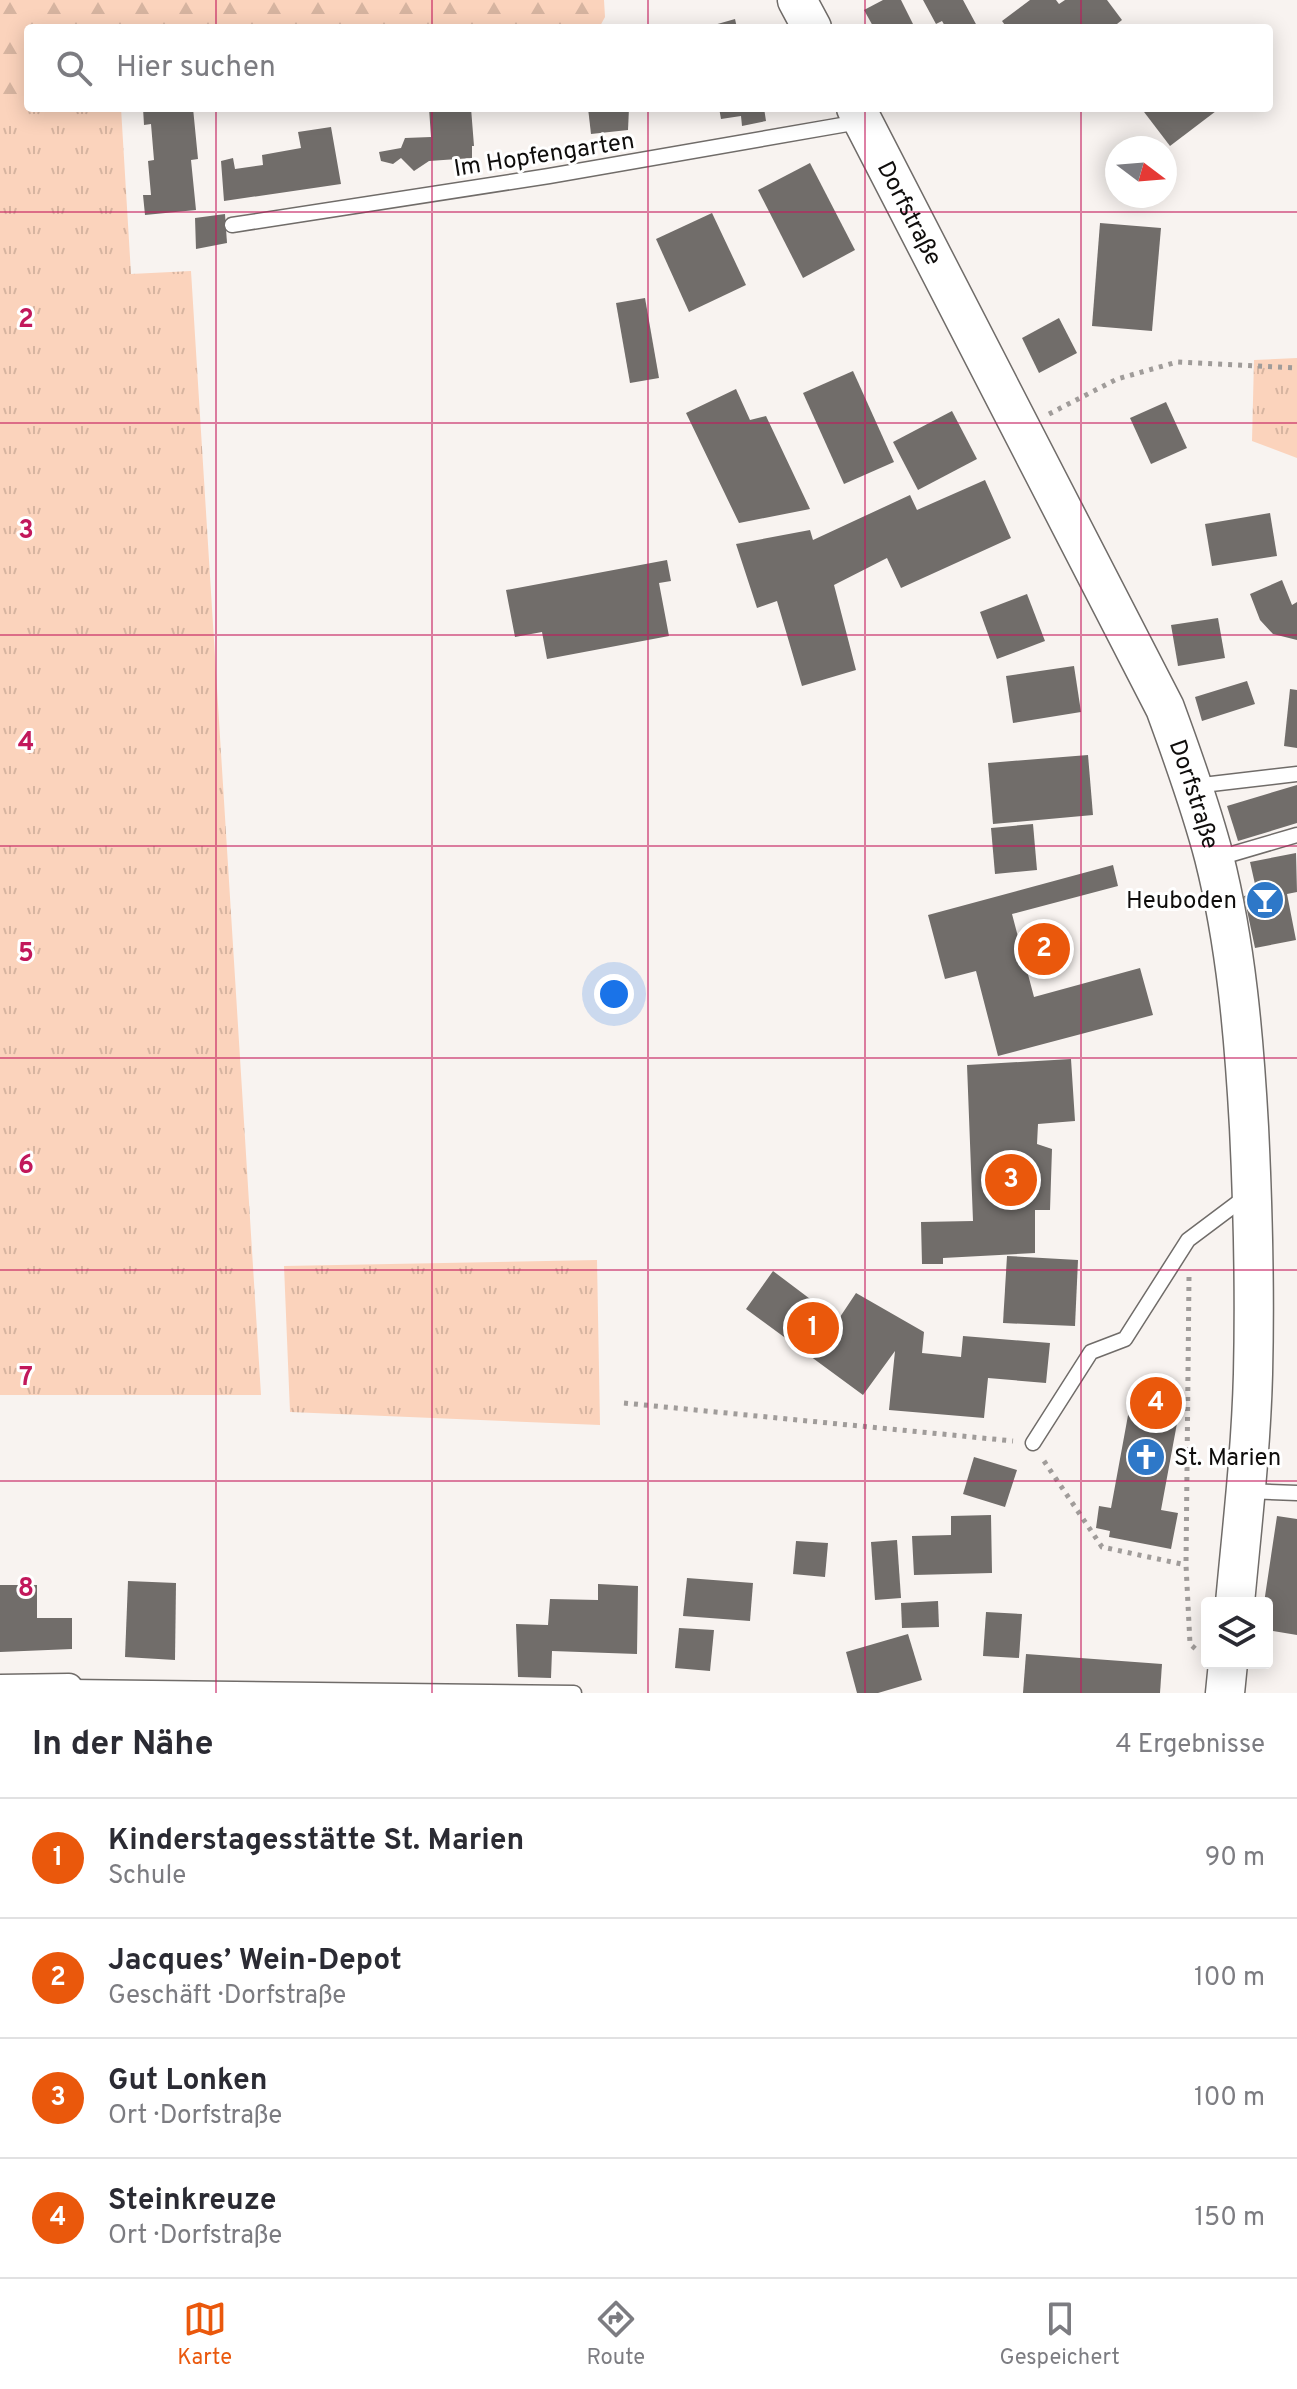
<!DOCTYPE html>
<html lang="de">
<meta charset="utf-8">
<style>
body{margin:0;font-family:Overpass,sans-serif;background:#f2f2f3;color:#2b2b33}
.controls{position:absolute;right:24px;bottom:24px;display:grid;overflow:hidden;border-radius:8px;box-shadow:0 4px 20px #0003}
.controls button{width:72px;height:72px;display:grid;place-items:center;padding:0;border:0;border-bottom:2px solid #e1e1e2;background:#fff;color:#2b2b33;font:40px sans-serif}
.compass{position:absolute;left:1105px;top:136px;width:72px;height:72px;border-radius:50%;background:#fff;box-shadow:0 4px 20px #0003;rotate:106deg}
.you{position:absolute;left:614px;top:994px;width:28px;height:28px;margin:-20px;border:6px solid #fff;border-radius:50%;background:#1a73e8;box-shadow:0 0 0 12px #1a73e833}
.badge{display:grid;place-items:center;width:52px;height:52px;border-radius:50%;background:#ea580c;color:#fff;font-size:26px;font-weight:700}
.pin{position:absolute;translate:-50% -50%;border:4px solid #fff;box-shadow:0 2px 8px #0006}
.list{margin:0;padding:0;list-style:none}
h2{display:flex;justify-content:space-between;align-items:center;height:104px;margin:0;padding:0 32px;font-size:34px}
h2 small{font-size:26px;font-weight:400;color:#7c7c81}
.list li{display:grid;grid-template-columns:52px 1fr auto;gap:24px;align-items:center;box-sizing:border-box;height:120px;padding:0 32px;border-top:2px solid #e1e1e2}
.list b{display:block;font-size:30px;white-space:nowrap}
.list p{margin:0;font-size:26px;white-space:nowrap;color:#7c7c81}
.list em{font-size:26px;font-style:normal;color:#7c7c81}
.icon{flex:none;width:44px;height:44px;fill:none;stroke:currentColor;stroke-width:2;stroke-linecap:round;stroke-linejoin:round}
.map{position:relative;flex:none;width:1297px;height:1693px;overflow:hidden}
.search{position:absolute;background:#fff;box-shadow:0 4px 20px #0003;left:24px;right:24px;top:24px;height:88px;display:flex;align-items:center;gap:20px;box-sizing:border-box;padding:0 28px;border-radius:8px;color:#7c7c81;font-size:30px}
.sheet{height:584px;background:#fff}
nav{display:flex;justify-content:space-around;align-items:center;box-sizing:border-box;height:112px;border-top:2px solid #e1e1e2;background:#fff;font-size:22px;color:#7c7c81}
nav a{display:grid;justify-items:center;gap:4px}
nav .on{color:#ea580c}
.map>svg:first-child{display:block}
.grass{fill:url(#grass-tufts)}
.forest{fill:url(#forest-firs)}
.building{fill:#716d6a}
.lines{fill:none;stroke-linecap:round;stroke-linejoin:round}
.lane-casing{stroke:#706c69;stroke-width:17}
.street-casing{stroke:#706c69;stroke-width:29}
.secondary-casing{stroke:#706c69;stroke-width:41}
.path{stroke:#a09c9a;stroke-width:5;stroke-dasharray:4 6;stroke-linecap:butt}
.lane{stroke:#fff;stroke-width:14}
.street{stroke:#fff;stroke-width:26}
.secondary{stroke:#fff;stroke-width:38}
.grid{fill:none;stroke:#c2185b;stroke-width:2;stroke-opacity:0.55}
.labels{text-anchor:middle;stroke-width:6;stroke-linejoin:round;paint-order:stroke}
.street-label{font-size:24px;fill:#0f0d0c;stroke:#fff}
.poi-label{font-size:24px;fill:#0f0d0c;stroke:#fff;text-anchor:end}
.grid-label{font-size:26px;text-anchor:middle;font-weight:bold;fill:#c2185b;stroke:#fff;stroke-width:6;stroke-linejoin:round;paint-order:stroke}
</style>
<div class="map">
<svg width="1297" height="1693" viewBox="0 0 1297 1693">
<defs>
<pattern id="grass-tufts" width="24" height="20" patternUnits="userSpaceOnUse" patternTransform="scale(2)"><rect width="24" height="20" fill="#fbd3bc"/><path d="M3 7l-1-3M5 7V3M7 7l1-3M15 17l-1-3M17 17v-4M19 17l1-3" fill="none" stroke="#d6b4a0"/></pattern>
<pattern id="forest-firs" width="22" height="20" patternUnits="userSpaceOnUse" patternTransform="scale(2)"><rect width="22" height="20" fill="#fbd3bc"/><path d="M5 1l3.5 6h-7zM16 11l3.5 6h-7z" fill="#d6b4a0"/></pattern>
</defs>
<rect width="100%" height="100%" fill="#f8f3f0"/>
<g class="grass">
<path d="M 0,0 L 28,28 L 28,108 L 121,108 L 131,274 L 191,271 L 261,1395 L 0,1395 Z"/>
<path d="M 1297,358 L 1297,458 L 1252,441 L 1254,360 Z"/>
<path d="M 597,1260 L 600,1425 L 290,1412 L 284,1266 Z"/>
</g>
<path class="forest" d="M 0,0 L 604,0 L 605,17 L 599,28 L 28,28 L 28,108 L 44,108 L 0,111 Z"/>
<g class="building">
<path d="M 883,0 L 901,0 L 915,28 L 874,28 L 864,10 Z"/>
<path d="M 923,0 L 963,0 L 977,26 L 946,28 L 942,21 L 936,24 Z"/>
<path d="M 1030,0 L 1056,0 L 1059,4 L 1065,0 L 1107,0 L 1122,20 L 1112,28 L 1007,28 L 1002,21 Z"/>
<path d="M 735,19 L 737,28 L 707,28 L 707,27 Z"/>
<path d="M 143,108 L 193,108 L 198,159 L 191,160 L 196,210 L 145,215 L 143,195 L 151,195 L 148,161 L 154,160 L 151,124 L 144,125 Z"/>
<path d="M 429,108 L 471,108 L 474,146 L 472,146 L 472,158 L 429,161 L 414,171 L 401,158 L 393,164 L 381,161 L 379,152 L 401,148 L 405,138 L 431,137 Z"/>
<path d="M 588,108 L 629,108 L 628,130 L 591,134 Z"/>
<path d="M 719,108 L 764,108 L 766,121 L 742,126 L 741,116 L 721,119 Z"/>
<path d="M 1141,108 L 1220,108 L 1170,146 Z"/>
<path d="M 331,127 L 341,184 L 224,201 L 221,161 L 233,158 L 235,169 L 263,165 L 262,155 L 301,148 L 298,132 Z"/>
<path d="M 810,163 L 855,250 L 803,278 L 758,190 Z"/>
<path d="M 712,213 L 746,285 L 689,312 L 656,239 Z"/>
<path d="M 225,214 L 227,243 L 196,249 L 195,218 Z"/>
<path d="M 1100,223 L 1161,228 L 1152,331 L 1092,326 Z"/>
<path d="M 645,298 L 659,378 L 630,383 L 616,303 Z"/>
<path d="M 1059,318 L 1077,353 L 1039,373 L 1022,338 Z"/>
<path d="M 853,371 L 894,462 L 844,484 L 803,393 Z"/>
<path d="M 736,389 L 750,420 L 766,416 L 810,509 L 739,523 L 686,413 Z"/>
<path d="M 1166,402 L 1187,448 L 1151,464 L 1130,418 Z"/>
<path d="M 952,411 L 977,459 L 918,490 L 893,442 Z"/>
<path d="M 985,480 L 1011,538 L 901,588 L 887,558 L 834,585 L 856,670 L 802,686 L 777,601 L 757,608 L 736,544 L 810,530 L 813,540 L 910,495 L 917,510 Z"/>
<path d="M 1270,513 L 1277,556 L 1212,566 L 1205,524 Z"/>
<path d="M 667,560 L 671,581 L 659,583 L 669,636 L 547,659 L 542,632 L 515,637 L 506,590 Z"/>
<path d="M 1282,580 L 1292,605 L 1297,602 L 1297,640 L 1273,634 L 1260,620 L 1250,594 Z"/>
<path d="M 1027,594 L 1045,641 L 997,659 L 980,612 Z"/>
<path d="M 1218,618 L 1225,658 L 1178,666 L 1171,625 Z"/>
<path d="M 1074,666 L 1081,712 L 1013,723 L 1006,676 Z"/>
<path d="M 1247,681 L 1255,704 L 1202,721 L 1195,697 Z"/>
<path d="M 1290,689 L 1297,690 L 1297,748 L 1284,746 Z"/>
<path d="M 1088,755 L 1093,815 L 993,824 L 988,763 Z"/>
<path d="M 1297,785 L 1297,823 L 1238,841 L 1227,806 Z"/>
<path d="M 1033,824 L 1037,870 L 995,874 L 991,828 Z"/>
<path d="M 1296,853 L 1297,892 L 1287,894 L 1296,940 L 1255,948 L 1244,896 L 1257,893 L 1250,862 Z"/>
<path d="M 1113,865 L 1118,886 L 1012,914 L 1034,997 L 1140,968 L 1153,1015 L 998,1056 L 976,971 L 945,979 L 928,915 Z"/>
<path d="M 1071,1059 L 1075,1121 L 1038,1124 L 1037,1144 L 1052,1149 L 1050,1210 L 1035,1210 L 1035,1253 L 943,1258 L 943,1264 L 922,1264 L 921,1222 L 973,1221 L 967,1065 Z"/>
<path d="M 1007,1256 L 1078,1260 L 1075,1326 L 1003,1323 Z"/>
<path d="M 773,1271 L 838,1320 L 856,1293 L 924,1332 L 922,1353 L 961,1357 L 963,1336 L 1050,1343 L 1046,1383 L 988,1378 L 984,1418 L 889,1410 L 895,1351 L 863,1395 L 746,1309 Z"/>
<path d="M 1131,1399 L 1180,1407 L 1161,1510 L 1178,1513 L 1171,1549 L 1109,1537 L 1110,1531 L 1096,1528 L 1099,1506 L 1111,1508 Z"/>
<path d="M 974,1457 L 1017,1470 L 1005,1507 L 963,1494 Z"/>
<path d="M 991,1515 L 992,1573 L 914,1575 L 912,1536 L 951,1535 L 951,1516 Z"/>
<path d="M 1277,1516 L 1297,1519 L 1297,1635 L 1267,1630 L 1267,1603 L 1264,1603 Z"/>
<path d="M 897,1540 L 901,1598 L 875,1600 L 871,1542 Z"/>
<path d="M 796,1541 L 828,1543 L 825,1577 L 793,1574 Z"/>
<path d="M 687,1578 L 753,1583 L 750,1621 L 683,1616 Z"/>
<path d="M 128,1581 L 176,1583 L 175,1660 L 125,1657 Z"/>
<path d="M 598,1584 L 638,1586 L 637,1654 L 552,1651 L 551,1678 L 518,1677 L 516,1624 L 548,1625 L 550,1599 L 598,1600 Z"/>
<path d="M 0,1585 L 37,1585 L 37,1618 L 72,1618 L 72,1649 L 0,1652 Z"/>
<path d="M 938,1601 L 939,1627 L 902,1628 L 901,1603 Z"/>
<path d="M 986,1612 L 1022,1614 L 1019,1658 L 983,1656 Z"/>
<path d="M 679,1628 L 714,1630 L 710,1671 L 675,1668 Z"/>
<path d="M 908,1634 L 922,1680 L 878,1693 L 857,1693 L 846,1652 Z"/>
<path d="M 1026,1654 L 1162,1664 L 1160,1693 L 1023,1693 Z"/>
</g>
<g class="lines">
<g class="lane-casing">
<g id="lane">
<path d="M 232,225 L 549,176 L 859,122"/>
<path d="M 1194,786 L 1297,774"/>
<path d="M 1215,859 L 1297,835"/>
<path d="M 1033,1443 L 1091,1352 L 1125,1339 L 1188,1240 L 1248,1195"/>
<path d="M 1246,1491 L 1297,1493"/>
<path d="M 69,1687 L 574,1693"/>
</g>
</g>
<g class="street-casing">
<path id="street" d="M 0,1688 L 69,1687"/>
</g>
<g class="secondary-casing">
<g id="secondary">
<path d="M 797,0 L 812,28"/>
<path id="s1" d="M 856,108 L 1165,708 C 1183,757 1201,807 1214,857 C 1236,944 1244,1037 1249,1127 C 1253,1209 1255,1292 1253,1374 C 1251,1451 1242,1527 1235,1603"/>
<path d="M 1225,1693 L 1228,1663"/>
</g>
</g>
<g class="path">
<path d="M 1049,414 L 1117,379 L 1177,362 L 1297,368"/>
<path d="M 1189,1277 L 1186,1565 L 1190,1644 L 1198,1651"/>
<path d="M 624,1403 L 1013,1441"/>
<path d="M 1044,1461 L 1102,1547 L 1186,1565"/>
</g>
<use href="#lane" class="lane"/>
<use href="#street" class="street"/>
<use href="#secondary" class="secondary"/>
</g>
<path class="grid" d="M 216,0 L 216,28M 432,0 L 432,28M 648,0 L 648,28M 865,0 L 865,28M 1081,0 L 1081,28M 216,108 L 216,1693M 432,108 L 432,1693M 648,108 L 648,1693M 865,108 L 865,1693M 1081,108 L 1081,1693M 0,212 L 1297,212M 0,423 L 1297,423M 0,635 L 1297,635M 0,846 L 1297,846M 0,1058 L 1297,1058M 0,1270 L 1297,1270M 0,1481 L 1297,1481"/>
<defs>
<g id="bar-disc" transform="scale(2)"><circle r="9.5" fill="#2e78c8" stroke="#fff"/><path d="M-6-5H6L.8 .8V4.5H3.5V6h-7V4.5H-.8V.8Z" fill="#fff"/></g>
<g id="church-disc" transform="scale(2)"><circle r="9.5" fill="#2e78c8" stroke="#fff"/><path d="M-1.2-6h2.4v3.5h3.3v2.4h-3.3V6h-2.4V-.1h-3.3v-2.4h3.3Z" fill="#fff"/></g>
</defs>
<g fill-rule="evenodd">
<use href="#bar-disc" x="1265" y="900"/>
<use href="#church-disc" x="1146" y="1457"/>
</g>
<g class="labels">
<g class="street-label">
<text transform="translate(544 154) rotate(-9)" y="8">Im Hopfengarten</text>
<text dy="8" stroke="none"><textPath href="#s1" startOffset="118">Dorfstraße</textPath></text>
<text dy="8" stroke="none"><textPath href="#s1" startOffset="766">Dorfstraße</textPath></text>
</g>
<g class="poi-label">
<text x="1237" y="908">Heuboden</text>
<text x="1174" y="1465" text-anchor="start">St. Marien</text>
</g>
</g>
<g class="grid-label">
<text x="26" y="327">2</text>
<text x="26" y="538">3</text>
<text x="26" y="750">4</text>
<text x="26" y="961">5</text>
<text x="26" y="1173">6</text>
<text x="26" y="1385">7</text>
<text x="26" y="1596">8</text>
</g>
</svg>
<div class="controls">
<button><svg class="icon" aria-label="layers" viewBox="0 0 24 24"><path d="M12 4l9 5-9 5-9-5zM3 14l9 5 9-5"/></svg></button>
</div>
<svg class="compass" viewBox="-18 -18 36 36"><path d="M0-13l5 13h-10z" fill="#e53935"/><path d="M0 13l5-13h-10z" fill="#7c7c81"/></svg>
<div class="you"></div>
<div class="pin badge" style="left:813px;top:1328px">1</div>
<div class="pin badge" style="left:1044px;top:949px">2</div>
<div class="pin badge" style="left:1011px;top:1180px">3</div>
<div class="pin badge" style="left:1156px;top:1403px">4</div>
<div class="search"><svg class="icon" aria-label="search" viewBox="0 0 24 24"><circle cx="10" cy="10" r="6"/><path d="M15 15l6 6"/></svg>Hier suchen</div>
</div>
<section class="sheet">
<h2>In der Nähe<small>4 Ergebnisse</small></h2>
<ul class="list">
<li><span class="badge">1</span><div><b>Kinderstagesstätte St. Marien</b><p>Schule</p></div><em>90 m</em></li>
<li><span class="badge">2</span><div><b>Jacques’ Wein-Depot</b><p>Geschäft · Dorfstraße</p></div><em>100 m</em></li>
<li><span class="badge">3</span><div><b>Gut Lonken</b><p>Ort · Dorfstraße</p></div><em>100 m</em></li>
<li><span class="badge">4</span><div><b>Steinkreuze</b><p>Ort · Dorfstraße</p></div><em>150 m</em></li>
</ul>
</section>
<nav>
<a class="on"><svg class="icon" aria-label="map" viewBox="0 0 24 24"><path d="M3 6l6-2 6 2 6-2v14l-6 2-6-2-6 2zM9 4v14M15 6v14"/></svg>Karte</a>
<a><svg class="icon" aria-label="directions" viewBox="0 0 24 24"><path d="M12 3l9 9-9 9-9-9zM9 14v-3h6M13 9l2 2-2 2"/></svg>Route</a>
<a><svg class="icon" aria-label="saved" viewBox="0 0 24 24"><path d="M7 4h10v16l-5-4-5 4z"/></svg>Gespeichert</a>
</nav>
